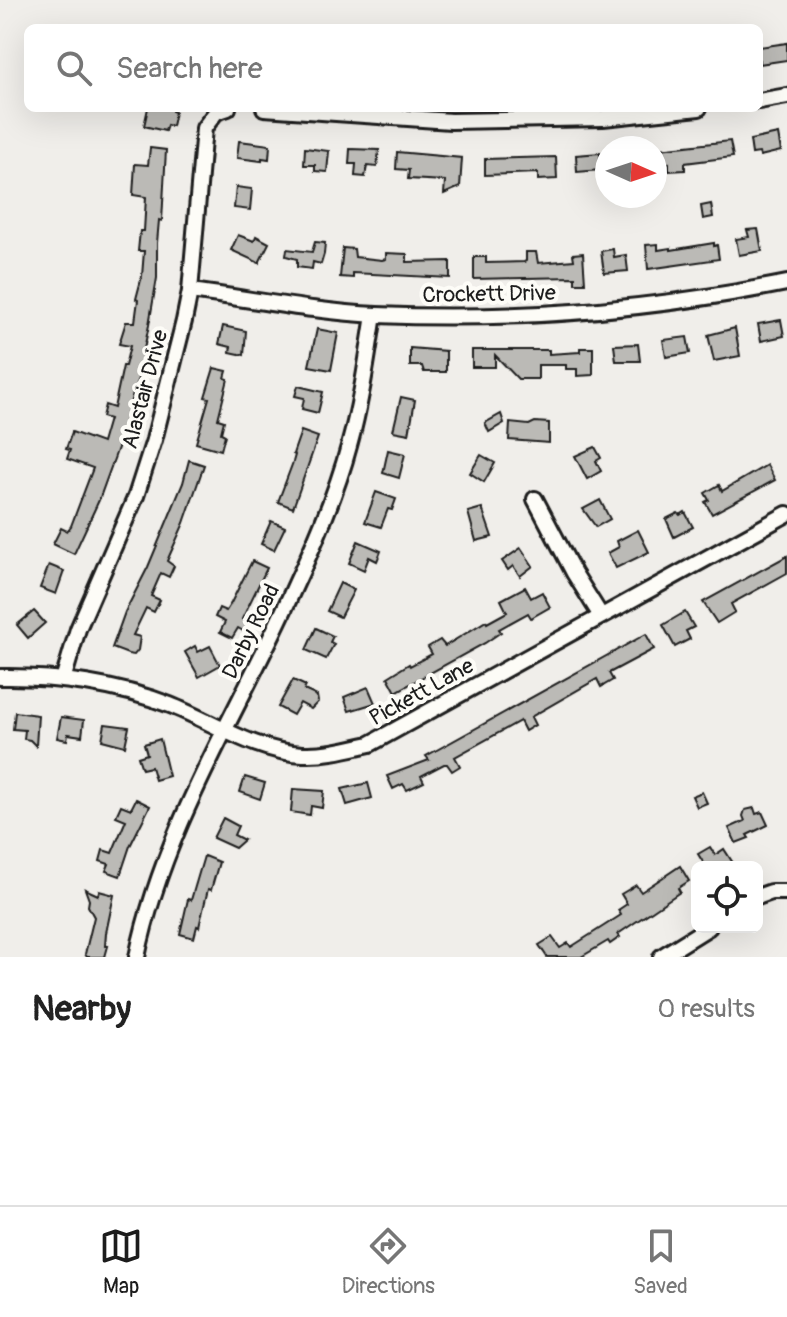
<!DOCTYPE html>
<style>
body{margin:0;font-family:Pangolin,sans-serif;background:#f6f6f6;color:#222}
.controls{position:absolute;right:24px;bottom:24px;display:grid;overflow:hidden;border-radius:12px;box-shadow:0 8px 32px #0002}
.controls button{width:72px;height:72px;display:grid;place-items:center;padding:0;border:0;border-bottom:2px solid #e0e0e0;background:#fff;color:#222;font:40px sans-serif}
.compass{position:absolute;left:595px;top:136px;width:72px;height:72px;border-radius:50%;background:#fff;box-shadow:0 8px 32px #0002;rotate:93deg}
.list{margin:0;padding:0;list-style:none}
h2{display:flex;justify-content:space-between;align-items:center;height:104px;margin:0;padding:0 32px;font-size:34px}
h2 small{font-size:26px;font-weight:400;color:#767676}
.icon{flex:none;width:44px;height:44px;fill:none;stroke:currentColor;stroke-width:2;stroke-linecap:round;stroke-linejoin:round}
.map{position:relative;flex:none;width:787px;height:957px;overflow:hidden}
.search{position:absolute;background:#fff;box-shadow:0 8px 32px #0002;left:24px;right:24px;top:24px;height:88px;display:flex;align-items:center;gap:20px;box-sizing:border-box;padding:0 28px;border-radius:12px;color:#767676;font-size:30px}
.sheet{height:248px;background:#fff}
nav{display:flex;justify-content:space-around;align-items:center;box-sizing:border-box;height:112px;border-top:2px solid #e0e0e0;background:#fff;font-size:22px;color:#767676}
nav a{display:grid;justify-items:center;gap:4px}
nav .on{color:#1c1c1c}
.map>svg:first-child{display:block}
.building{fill:#bbbab6;stroke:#1c1c1c;stroke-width:2}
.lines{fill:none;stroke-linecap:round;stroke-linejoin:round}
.minor-casing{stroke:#1c1c1c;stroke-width:20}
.minor{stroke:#fdfcf7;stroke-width:14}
.labels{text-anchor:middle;stroke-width:8;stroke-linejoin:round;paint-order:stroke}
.street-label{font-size:22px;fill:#1c1c1c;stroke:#fdfcf7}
</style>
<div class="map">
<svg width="787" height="957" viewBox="0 0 787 957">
<rect width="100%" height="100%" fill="#f0eeea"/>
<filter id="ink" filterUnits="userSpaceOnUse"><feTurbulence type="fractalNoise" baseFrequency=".0125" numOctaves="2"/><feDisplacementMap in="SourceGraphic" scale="16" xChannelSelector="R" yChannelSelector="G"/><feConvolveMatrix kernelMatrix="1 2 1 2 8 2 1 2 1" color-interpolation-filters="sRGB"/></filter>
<g filter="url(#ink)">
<g class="building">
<path d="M 787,43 L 787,60 L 759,64 L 759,47 Z"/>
<path d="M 148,108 L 172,108 L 172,111 L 175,112 L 172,126 L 167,125 L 165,131 L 144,126 Z"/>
<path d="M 778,134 L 781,151 L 760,156 L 759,153 L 752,154 L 750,140 Z"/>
<path d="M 239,141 L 270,145 L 269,159 L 262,158 L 262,161 L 237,158 Z"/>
<path d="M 730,141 L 733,157 L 685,163 L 685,170 L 669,171 L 669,163 L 661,164 L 660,149 Z"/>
<path d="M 150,148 L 166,150 L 162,221 L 159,220 L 157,243 L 157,278 L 149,325 L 135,393 L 133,393 L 119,445 L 99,500 L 74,554 L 53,544 L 61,528 L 67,531 L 71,526 L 93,468 L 67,459 L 70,450 L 66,449 L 72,432 L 102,443 L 109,419 L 102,417 L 105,405 L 114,408 L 123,366 L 125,366 L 130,346 L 119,344 L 126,322 L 135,322 L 138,300 L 136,299 L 142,276 L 144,251 L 138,251 L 140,231 L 144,231 L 146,197 L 133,195 L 135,164 L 148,165 Z"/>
<path d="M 305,148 L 329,151 L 327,172 L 315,171 L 315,165 L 304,165 Z"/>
<path d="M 350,149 L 379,150 L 377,167 L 367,166 L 365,177 L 355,176 L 356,164 L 349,164 Z"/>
<path d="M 397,152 L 462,158 L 460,187 L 444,194 L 445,181 L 408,179 L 409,170 L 396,169 Z"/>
<path d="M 600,153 L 601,170 L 577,172 L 576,155 Z"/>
<path d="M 556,157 L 557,179 L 538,180 L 538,173 L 485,175 L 485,159 Z"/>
<path d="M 236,187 L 252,189 L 250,210 L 234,208 Z"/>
<path d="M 711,204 L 713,217 L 703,219 L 701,206 Z"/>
<path d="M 758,229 L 762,251 L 739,255 L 736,239 L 749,237 L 747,230 Z"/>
<path d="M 238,235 L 254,241 L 256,236 L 269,243 L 259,263 L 231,250 Z"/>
<path d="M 315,242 L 325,243 L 324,254 L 321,264 L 313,262 L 312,269 L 297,267 L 297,259 L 286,256 L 287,249 L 312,252 Z"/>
<path d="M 714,243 L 714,246 L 717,245 L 719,259 L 648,269 L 646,245 L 658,244 L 658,250 L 671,248 L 671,250 Z"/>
<path d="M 343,248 L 354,249 L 355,257 L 382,260 L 386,259 L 386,253 L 407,254 L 407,262 L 450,261 L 450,278 L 353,273 L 353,278 L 340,277 Z"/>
<path d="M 613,249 L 614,257 L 626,255 L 628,271 L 604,273 L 601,251 Z"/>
<path d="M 526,252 L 536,252 L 538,263 L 574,260 L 573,254 L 583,253 L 585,283 L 575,283 L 575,277 L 474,279 L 474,257 L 486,257 L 486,263 L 524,262 L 526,261 Z"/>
<path d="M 781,320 L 784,336 L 761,341 L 758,324 Z"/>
<path d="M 223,326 L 246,331 L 244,355 L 230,352 L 231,347 L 219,344 Z"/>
<path d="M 735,328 L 740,356 L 714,361 L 708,335 Z"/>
<path d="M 317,329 L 338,333 L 331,370 L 309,366 Z"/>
<path d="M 687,337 L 690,353 L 666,357 L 663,340 Z"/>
<path d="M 638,344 L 640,361 L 616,361 L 614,345 Z"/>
<path d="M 410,348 L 446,351 L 446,372 L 424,372 L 422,366 L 410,366 Z"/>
<path d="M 580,348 L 593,348 L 593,375 L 577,376 L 577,369 L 566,369 L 566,365 L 538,365 L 538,379 L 518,379 L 495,355 L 495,367 L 472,367 L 472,350 L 549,350 L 549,354 L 580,352 Z"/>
<path d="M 214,368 L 227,371 L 225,378 L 228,379 L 218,419 L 224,421 L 221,433 L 225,435 L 221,450 L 196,443 L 209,398 L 205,397 Z"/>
<path d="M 298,386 L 323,392 L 318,413 L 302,409 L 304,398 L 295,396 Z"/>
<path d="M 401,397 L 415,400 L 409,434 L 393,431 Z"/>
<path d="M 501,414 L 504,423 L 489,432 L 485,423 Z"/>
<path d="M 535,422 L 549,423 L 549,443 L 509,440 L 510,423 L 529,425 Z"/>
<path d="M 301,431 L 318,437 L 293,508 L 278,502 L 293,462 L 295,455 L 293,454 Z"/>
<path d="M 595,447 L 601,458 L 596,461 L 601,471 L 587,479 L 575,456 Z"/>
<path d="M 388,450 L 405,454 L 399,478 L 383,473 Z"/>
<path d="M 481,455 L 495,463 L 484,482 L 470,473 Z"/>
<path d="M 189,460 L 204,465 L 184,523 L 167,561 L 174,566 L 169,577 L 161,573 L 151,596 L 160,600 L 154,612 L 146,608 L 133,635 L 140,637 L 138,650 L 134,655 L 128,654 L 112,648 L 125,612 L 148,567 L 183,483 Z"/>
<path d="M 767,465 L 775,480 L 712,514 L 705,502 L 709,500 L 705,493 L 719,485 L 722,491 Z"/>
<path d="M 376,492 L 396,499 L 392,510 L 388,509 L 381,527 L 365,522 Z"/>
<path d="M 600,500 L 610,519 L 596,527 L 583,509 Z"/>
<path d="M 482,508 L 492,537 L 476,541 L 468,512 Z"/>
<path d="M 685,512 L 693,527 L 674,537 L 666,519 L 678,513 L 680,515 Z"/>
<path d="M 271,521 L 285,527 L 274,550 L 261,544 Z"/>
<path d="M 638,530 L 649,552 L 616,568 L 608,553 L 619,547 L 617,541 Z"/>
<path d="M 358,541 L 381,551 L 377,561 L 369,557 L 364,570 L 349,563 Z"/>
<path d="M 521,548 L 533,566 L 520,576 L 513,566 L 508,570 L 502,561 Z"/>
<path d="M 787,556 L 787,573 L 731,604 L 735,612 L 717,623 L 703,602 Z"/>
<path d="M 252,561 L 267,568 L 242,619 L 249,623 L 245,632 L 238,628 L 232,638 L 220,632 L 225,622 L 215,617 L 219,608 L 226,611 L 231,603 Z"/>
<path d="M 49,565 L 64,571 L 56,594 L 40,588 Z"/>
<path d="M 340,583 L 354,590 L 340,617 L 327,611 Z"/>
<path d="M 525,587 L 531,598 L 542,592 L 550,607 L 531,618 L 528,613 L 499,629 L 501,632 L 485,643 L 396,692 L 388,677 L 409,664 L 410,666 L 432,654 L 428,647 L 440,640 L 445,646 L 486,621 L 487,623 L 507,612 L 501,600 Z"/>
<path d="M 34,611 L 45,623 L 28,638 L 17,625 Z"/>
<path d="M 685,612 L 694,627 L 686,631 L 690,639 L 675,647 L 663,625 Z"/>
<path d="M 316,628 L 333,636 L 330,642 L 334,644 L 326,659 L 306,650 Z"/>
<path d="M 646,634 L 654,649 L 609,673 L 613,680 L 601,687 L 597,679 L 531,717 L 535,725 L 525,731 L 520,721 L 455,757 L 460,766 L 452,771 L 447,764 L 444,764 L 421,776 L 424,782 L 407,790 L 403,784 L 393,789 L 387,776 L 429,760 L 426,756 Z"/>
<path d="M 195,646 L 198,652 L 210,646 L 220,665 L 199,677 L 185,652 Z"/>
<path d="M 293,680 L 306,686 L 304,690 L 317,696 L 318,702 L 311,709 L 300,703 L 293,715 L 278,707 Z"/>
<path d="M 368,687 L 375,703 L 349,711 L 344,697 Z"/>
<path d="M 15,712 L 38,715 L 36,746 L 30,740 L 24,739 L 25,730 L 13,729 Z"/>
<path d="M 61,717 L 84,720 L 82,736 L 68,734 L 67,740 L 57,738 Z"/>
<path d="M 105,724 L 129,727 L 125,746 L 102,740 Z"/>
<path d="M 160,739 L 169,776 L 155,780 L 151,767 L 142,769 L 138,757 L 147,754 L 144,744 Z"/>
<path d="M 245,777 L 265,783 L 260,799 L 240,792 Z"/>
<path d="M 368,783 L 372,798 L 347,805 L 342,789 Z"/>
<path d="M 293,789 L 324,791 L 322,808 L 311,806 L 310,815 L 291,812 Z"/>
<path d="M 702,792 L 707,803 L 697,807 L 692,796 Z"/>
<path d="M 136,799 L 150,806 L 130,846 L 120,876 L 106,871 L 109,864 L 100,861 L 103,850 L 112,853 L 126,820 L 116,816 L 121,805 L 131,809 Z"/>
<path d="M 754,808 L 756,814 L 762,812 L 768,825 L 747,835 L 749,838 L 736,843 L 729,828 L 745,821 L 743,816 L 745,810 Z"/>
<path d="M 223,818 L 238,826 L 234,835 L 244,840 L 235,848 L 213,838 Z"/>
<path d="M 710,847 L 715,855 L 724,849 L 733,863 L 727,867 L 706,867 L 698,854 Z"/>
<path d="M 204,856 L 219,862 L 211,890 L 208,889 L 199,927 L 197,926 L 194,938 L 180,934 L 188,899 L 191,900 Z"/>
<path d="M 680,866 L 689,881 L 678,888 L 680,892 L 618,934 L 620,937 L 610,944 L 608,941 L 581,957 L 547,957 L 539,945 L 552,937 L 560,948 L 568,943 L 571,947 L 621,915 L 618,910 L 627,904 L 621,894 L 636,885 L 641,892 Z"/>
<path d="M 85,889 L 98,895 L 99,891 L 114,895 L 106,933 L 105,946 L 108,946 L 105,957 L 87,957 L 85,954 L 94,917 L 88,906 L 89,900 Z"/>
</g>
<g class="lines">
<g class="minor-casing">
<g id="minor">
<path d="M 759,101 L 787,96"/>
<path d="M 264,108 L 451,121 L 603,118 L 699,108"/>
<path d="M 190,291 C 252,299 314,312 377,315 C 515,321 651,310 787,283"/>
<path d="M 535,499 L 574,573 L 601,616"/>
<path d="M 0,677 C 56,676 118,685 170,705 C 213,722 256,752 303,754 C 326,755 348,749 370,744 L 787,514"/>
<path d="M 63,680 L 78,629 L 136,496 L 154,440 L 184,321 L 190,291 L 204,128 L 216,112 L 228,108"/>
<path d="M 757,897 L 771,892 L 787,892"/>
<path d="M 137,957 C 164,825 240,710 294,588 C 315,543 336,495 349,446 C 361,403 367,359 374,315"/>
<path d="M 661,957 L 709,927"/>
</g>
</g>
<use href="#minor" class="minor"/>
</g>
</g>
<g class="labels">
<g class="street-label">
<text transform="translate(489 293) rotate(-1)" y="8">Crockett Drive</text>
<text transform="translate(144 389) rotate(-75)" y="8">Alastair Drive</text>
<text transform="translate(250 631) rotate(-64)" y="8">Darby Road</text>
<text transform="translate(421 691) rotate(-29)" y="8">Pickett Lane</text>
</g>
</g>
</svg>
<div class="controls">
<button><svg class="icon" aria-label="locate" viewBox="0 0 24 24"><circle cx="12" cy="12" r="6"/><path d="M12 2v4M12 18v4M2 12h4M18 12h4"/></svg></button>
</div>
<svg class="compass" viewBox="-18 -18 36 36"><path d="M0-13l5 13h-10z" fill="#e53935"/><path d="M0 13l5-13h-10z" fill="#767676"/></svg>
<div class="search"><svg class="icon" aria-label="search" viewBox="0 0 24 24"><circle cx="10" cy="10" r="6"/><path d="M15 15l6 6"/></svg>Search here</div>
</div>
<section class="sheet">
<h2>Nearby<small>0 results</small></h2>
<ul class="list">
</ul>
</section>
<nav>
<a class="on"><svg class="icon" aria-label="map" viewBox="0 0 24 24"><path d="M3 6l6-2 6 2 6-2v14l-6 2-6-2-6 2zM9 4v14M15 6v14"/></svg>Map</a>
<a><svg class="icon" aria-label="directions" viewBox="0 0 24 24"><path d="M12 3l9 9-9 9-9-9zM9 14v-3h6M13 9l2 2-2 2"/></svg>Directions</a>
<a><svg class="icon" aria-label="saved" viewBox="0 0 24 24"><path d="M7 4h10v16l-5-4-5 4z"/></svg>Saved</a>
</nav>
